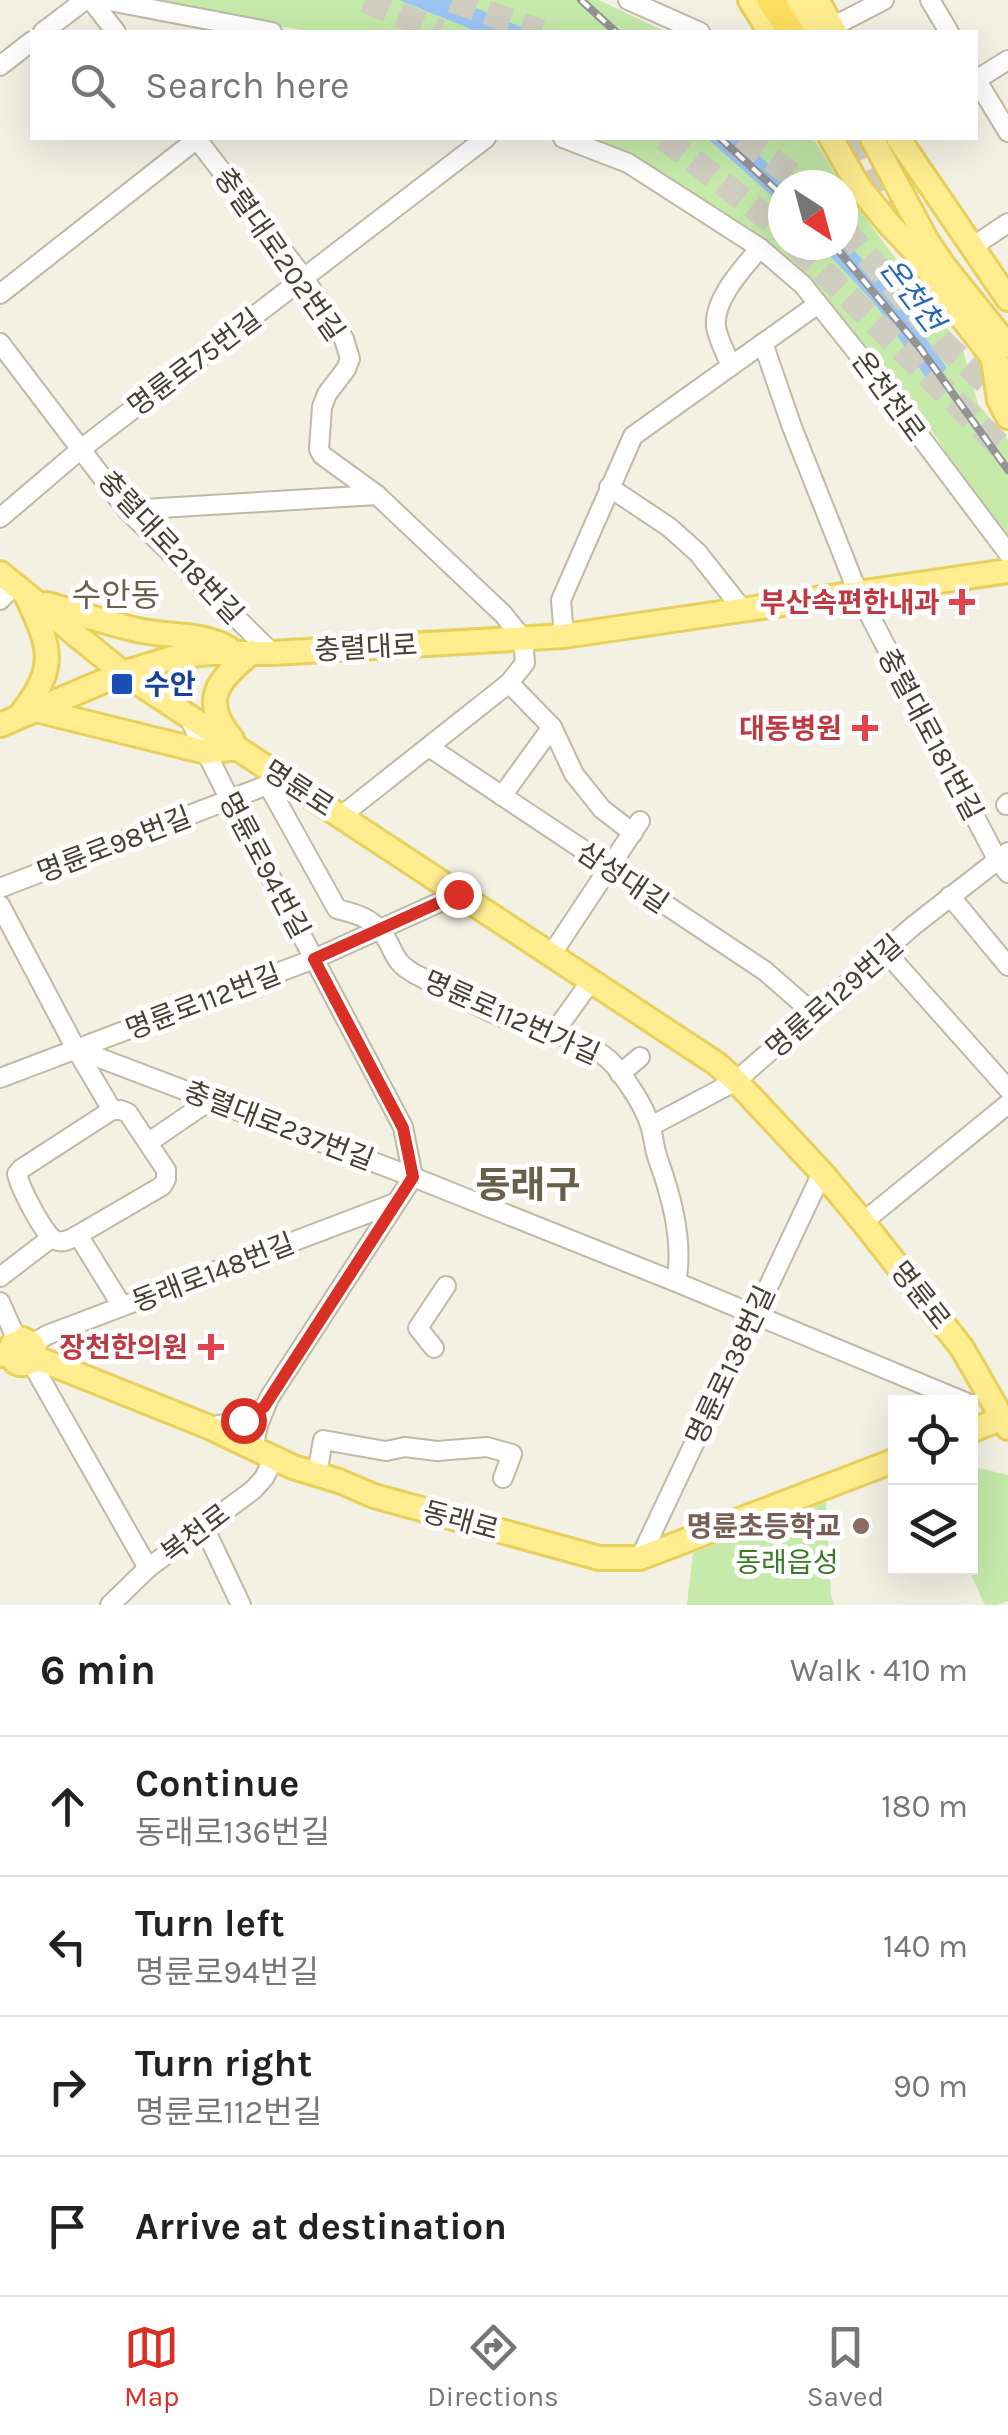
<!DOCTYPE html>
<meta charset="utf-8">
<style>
body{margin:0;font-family:Karla,"Noto Sans KR",sans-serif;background:#f2f2f2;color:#222}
.controls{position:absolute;right:30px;bottom:30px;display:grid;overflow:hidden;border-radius:0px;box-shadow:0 10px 40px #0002}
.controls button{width:90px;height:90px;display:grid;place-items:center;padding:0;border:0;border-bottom:2px solid #e0e0e0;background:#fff;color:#222;font:50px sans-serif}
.compass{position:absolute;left:768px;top:170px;width:90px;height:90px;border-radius:50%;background:#fff;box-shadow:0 10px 40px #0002;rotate:144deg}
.stop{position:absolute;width:30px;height:30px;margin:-22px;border:8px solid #d93025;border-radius:50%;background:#fff}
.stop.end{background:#d93025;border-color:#fff;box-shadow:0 2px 10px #0008}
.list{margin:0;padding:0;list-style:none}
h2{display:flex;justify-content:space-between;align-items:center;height:130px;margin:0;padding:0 40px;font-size:42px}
h2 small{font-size:32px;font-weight:400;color:#767676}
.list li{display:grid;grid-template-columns:65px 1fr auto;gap:30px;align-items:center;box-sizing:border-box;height:140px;padding:0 40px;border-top:2px solid #e0e0e0}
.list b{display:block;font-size:38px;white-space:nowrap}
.list p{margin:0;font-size:32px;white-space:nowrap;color:#767676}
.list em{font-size:32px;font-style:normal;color:#767676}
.icon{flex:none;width:55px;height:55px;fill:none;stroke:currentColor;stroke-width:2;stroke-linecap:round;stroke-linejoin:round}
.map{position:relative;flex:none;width:1008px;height:1605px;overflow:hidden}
.search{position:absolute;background:#fff;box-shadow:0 10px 40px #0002;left:30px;right:30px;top:30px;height:110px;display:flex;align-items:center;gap:25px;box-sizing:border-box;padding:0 35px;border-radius:0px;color:#767676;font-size:38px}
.sheet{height:690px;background:#fff}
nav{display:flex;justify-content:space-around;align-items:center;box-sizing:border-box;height:140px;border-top:2px solid #e0e0e0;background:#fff;font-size:28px;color:#767676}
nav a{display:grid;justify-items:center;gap:5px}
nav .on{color:#d93025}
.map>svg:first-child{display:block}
.green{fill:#c5eaaa}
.water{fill:#9cc5f4}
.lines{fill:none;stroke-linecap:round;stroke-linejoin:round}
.highway-tunnel{stroke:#d0cdc1;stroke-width:25;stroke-dasharray:25 12;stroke-linecap:butt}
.minor-casing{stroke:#bfb9a6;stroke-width:22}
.major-casing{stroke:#e9d05b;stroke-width:28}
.highway-casing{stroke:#e5b82b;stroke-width:30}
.minor{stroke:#fff;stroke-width:18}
.major{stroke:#ffed90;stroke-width:22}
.highway{stroke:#ffde62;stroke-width:25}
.rail-casing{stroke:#949494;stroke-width:8}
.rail{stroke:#fff;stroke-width:4;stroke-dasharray:11;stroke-linecap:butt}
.route{stroke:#d93025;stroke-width:12}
.health-dot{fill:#e0444e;stroke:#fff;stroke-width:4}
.transit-dot{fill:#1a4fb4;stroke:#fff;stroke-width:4}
.education-dot{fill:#8d6e63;stroke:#fff;stroke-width:4}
.labels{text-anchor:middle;stroke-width:10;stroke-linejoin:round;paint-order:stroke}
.street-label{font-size:28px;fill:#454033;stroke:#fff}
.health-label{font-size:28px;font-weight:bold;fill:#be3a42;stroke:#fff;text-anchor:end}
.transit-label{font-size:28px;font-weight:bold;fill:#164399;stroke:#fff;text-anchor:start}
.education-label{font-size:28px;font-weight:bold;fill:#785e54;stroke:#fff;text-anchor:end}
.park-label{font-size:28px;fill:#3a7924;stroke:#fff}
.water-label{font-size:30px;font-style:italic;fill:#2768b6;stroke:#fff}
.quarter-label{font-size:32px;fill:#68604a;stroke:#fff}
.district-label{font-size:38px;font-weight:bold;fill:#68604a;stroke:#fff}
</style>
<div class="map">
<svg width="1008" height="1605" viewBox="0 0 1008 1605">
<rect width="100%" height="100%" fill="#f3f0e4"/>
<g class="green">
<path d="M 135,0 L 599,0 L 666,32 L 316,32 L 184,11 Z"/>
<path d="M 593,138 L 813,138 L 842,185 L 783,185 L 783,245 L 843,245 L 843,187 L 963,350 L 978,404 L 1008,440 L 1008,534 L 959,473 L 934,434 L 870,356 L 828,300 L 810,280 L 752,232 L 675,181 Z"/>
<path d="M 978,1468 L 1008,1475 L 1008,1601 L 997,1605 L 985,1605 L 968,1568 L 970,1568 L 971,1471 Z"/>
<path d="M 826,1502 L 831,1595 L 834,1605 L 687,1605 L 693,1553 Z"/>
</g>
<g class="water">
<path d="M 399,0 L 458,0 L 532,32 L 478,32 Z"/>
<path d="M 707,138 L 738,138 L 794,185 L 783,185 L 783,206 Z"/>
<path d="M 843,237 L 906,311 L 947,368 L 937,378 L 929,382 L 875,304 L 820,245 L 843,245 Z"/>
</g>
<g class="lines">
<g class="highway-tunnel">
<path d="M 365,0 L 440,32"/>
<path d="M 452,0 L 541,32"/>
<path d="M 664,138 L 770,220 L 783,232"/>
<path d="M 741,138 L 806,185"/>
<path d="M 850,138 L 885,203 L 900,224"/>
<path d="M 843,228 L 945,345 L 1008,402"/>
<path d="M 796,245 L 998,444 L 1008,450"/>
</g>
<g class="minor-casing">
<g id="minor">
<path d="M 91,0 L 116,32"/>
<path d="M 104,0 L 272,32"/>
<path d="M 628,0 L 700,32"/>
<path d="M 930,0 L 949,32"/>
<path d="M 832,27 L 884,0"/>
<path d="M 43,32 L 85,0"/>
<path d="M 0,66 L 32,41"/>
<path d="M 976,79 L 1008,132"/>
<path d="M 976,80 L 1008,60"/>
<path d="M 196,138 L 304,278 L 344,339 L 350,359 L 346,369 L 327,394 L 322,407 L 319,449 L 322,455 L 377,495 L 503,614 L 523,639 L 525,663 L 509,683 L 341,816"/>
<path d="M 563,138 L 628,163 L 760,248 L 803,285 L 855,350 L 1008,553"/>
<path d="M 972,247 L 1008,223"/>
<path d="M 0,294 L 197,139"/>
<path d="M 0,343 L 127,510 L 272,653"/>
<path d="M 763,343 L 792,427 L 858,593 L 997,859 L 1008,873"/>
<path d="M 731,366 C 726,354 718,339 716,327 C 713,299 744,267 760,248"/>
<path d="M 609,487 L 669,527 L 698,553 L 743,610"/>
<path d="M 127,510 L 377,495"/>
<path d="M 0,518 L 81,449 L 486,138"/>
<path d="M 0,600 L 15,585"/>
<path d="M 564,636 L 561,600 L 633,436 L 818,304"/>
<path d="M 509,683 L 552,727 L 574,774 L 602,809 L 633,833"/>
<path d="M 188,716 L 230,800 L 403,1127 L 413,1177 L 269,1398 L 258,1425 L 253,1449"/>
<path d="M 429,747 L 765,971 L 813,1013"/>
<path d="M 268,785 L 337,909 C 352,913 367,916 378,928 C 396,946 388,959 415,974 C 444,989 474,1005 504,1018 C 538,1032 592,1038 615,1066 C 628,1082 644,1106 650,1125 C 654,1137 654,1150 659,1162 C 672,1198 684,1243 676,1282"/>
<path d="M 502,796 L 552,727"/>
<path d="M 1006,805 L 1008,803"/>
<path d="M 0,888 L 275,782"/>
<path d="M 950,896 L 1008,966"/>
<path d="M 0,905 L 76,1049 L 413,1177 L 676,1282 L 965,1402"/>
<path d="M 885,951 L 1008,1089"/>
<path d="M 551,955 L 640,821"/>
<path d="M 553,1034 L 591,981"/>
<path d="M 76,1049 L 112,1110"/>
<path d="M 620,1074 L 640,1057"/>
<path d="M 0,1078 L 314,959 L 458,894"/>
<path d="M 112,1110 L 121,1110 L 128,1113 L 166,1170 L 166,1179 L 162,1186 L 78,1235 C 71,1239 63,1244 55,1240 C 43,1234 20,1187 17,1174 L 21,1169 Z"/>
<path d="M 651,1126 L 736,1081 L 913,926 L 1008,852"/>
<path d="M 149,1142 L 212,1099"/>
<path d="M 863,1222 L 1008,1104"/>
<path d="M 78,1235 L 122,1306"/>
<path d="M 0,1277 L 51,1238"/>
<path d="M 0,1302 L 17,1340"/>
<path d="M 32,1344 L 47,1335 L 395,1203"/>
<path d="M 434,1348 L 418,1328 L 446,1286"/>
<path d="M 31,1362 L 148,1568"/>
<path d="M 209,1427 L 243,1420 L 264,1407"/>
<path d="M 317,1474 L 323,1440 L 386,1451 L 405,1447 L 437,1451 L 487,1447 L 512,1454 L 503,1478"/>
<path d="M 204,1527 L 241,1605"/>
<path d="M 640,1558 L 822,1173"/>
<path d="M 110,1605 L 148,1568 L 253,1490 L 264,1478 L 274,1458"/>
</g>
</g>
<g class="major-casing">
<g id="major">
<path d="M 750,0 L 770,32"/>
<path d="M 797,0 L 816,32"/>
<path d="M 817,0 L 835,32"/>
<path d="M 831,138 L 859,187 L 889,224 L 913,249 L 959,314 L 1008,377"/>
<path d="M 872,138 L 927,241 L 944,266 L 1008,346"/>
<path d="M 898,138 L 1008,299"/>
<path d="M 993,359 L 999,400 L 1008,417"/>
<path d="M 0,573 L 123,673 L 717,1064 L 736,1081 L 822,1173 L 863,1222 L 962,1348 L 1008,1428"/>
<path d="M 47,604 C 77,613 107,623 137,630 C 168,637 200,632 228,648"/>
<path d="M 36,710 L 206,752 L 237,748"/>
<path d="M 21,714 C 58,666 51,649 27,597"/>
<path d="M 0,725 L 123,673 L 175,657 L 209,653 L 272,653 L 564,636 L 1008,571"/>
<path d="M 232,739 C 199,700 218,680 252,652"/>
<path d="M 0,1355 L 10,1352 L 12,1345 L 23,1339 L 32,1344 L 35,1350 L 31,1362 C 20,1367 13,1364 10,1352"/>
<path d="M 34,1357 L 209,1427 L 293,1467 L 339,1481 L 374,1496 L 599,1558 L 640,1558 L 896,1460"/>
<path d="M 970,1431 L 1003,1418 L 1008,1420"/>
</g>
</g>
<g class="highway-casing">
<path id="highway" d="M 770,0 L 791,32"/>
</g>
<use href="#minor" class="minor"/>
<use href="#major" class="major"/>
<use href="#highway" class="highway"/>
<g class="rail-casing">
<g id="rail">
<path d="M 581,0 L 616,32"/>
<path d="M 720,138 L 783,196"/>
<path d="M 834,245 L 920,348 L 1008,470"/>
</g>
</g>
<use href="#rail" class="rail"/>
</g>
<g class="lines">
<path class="route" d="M 243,1420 L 264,1407 L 413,1177 L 403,1128 L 314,959 L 458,894"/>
</g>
<g class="health-dot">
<path d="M957 587h10v10h10v10h-10v10h-10v-10h-10v-10h10z"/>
<path d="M860 713h10v10h10v10h-10v10h-10v-10h-10v-10h10z"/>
<path d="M206 1332h10v10h10v10h-10v10h-10v-10h-10v-10h10z"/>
</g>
<rect class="transit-dot" x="110" y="672" width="24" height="24" rx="5"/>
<circle class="education-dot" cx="861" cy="1526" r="10"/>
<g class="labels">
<g class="street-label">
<text transform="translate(280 254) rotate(55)" y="10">충렬대로202번길</text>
<text transform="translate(194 362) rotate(-37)" y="10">명륜로75번길</text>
<text transform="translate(889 396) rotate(54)" y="10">온천천로</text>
<text transform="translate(171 547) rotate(47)" y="10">충렬대로218번길</text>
<text transform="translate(366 647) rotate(-3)" y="10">충렬대로</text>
<text transform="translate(931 734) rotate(62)" y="10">충렬대로181번길</text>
<text transform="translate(299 788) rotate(33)" y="10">명륜로</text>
<text transform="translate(114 844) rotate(-21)" y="10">명륜로98번길</text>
<text transform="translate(265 865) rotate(62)" y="10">명륜로94번길</text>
<text transform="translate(623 877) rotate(34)" y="10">삼성대길</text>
<text transform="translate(834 996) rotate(-41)" y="10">명륜로129번길</text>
<text transform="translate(203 1001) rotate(-21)" y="10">명륜로112번길</text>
<text transform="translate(512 1017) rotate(24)" y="10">명륜로112번가길</text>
<text transform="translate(279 1125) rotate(21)" y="10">충렬대로237번길</text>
<text transform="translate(213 1272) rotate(-21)" y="10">동래로148번길</text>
<text transform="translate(921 1295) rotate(52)" y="10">명륜로</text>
<text transform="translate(730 1365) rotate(-65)" y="10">명륜로138번길</text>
<text transform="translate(461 1520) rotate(15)" y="10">동래로</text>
<text transform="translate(195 1533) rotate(-37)" y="10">복천로</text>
</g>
<g class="health-label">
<text x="940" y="612">부산속편한내과</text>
<text x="842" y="738">대동병원</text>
<text x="188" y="1357">장천한의원</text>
</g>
<g class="transit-label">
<text x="144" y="694">수안</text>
</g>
<g class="education-label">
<text x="841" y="1536">명륜초등학교</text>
</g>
<g class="park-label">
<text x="787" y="1572">동래읍성</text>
</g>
<g class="water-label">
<text transform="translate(912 295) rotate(53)" y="10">온천천</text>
</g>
<g class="quarter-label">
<text x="116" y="606">수안동</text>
</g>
<g class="district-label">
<text x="528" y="1198">동래구</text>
</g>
</g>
</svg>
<div class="controls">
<button><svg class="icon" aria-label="locate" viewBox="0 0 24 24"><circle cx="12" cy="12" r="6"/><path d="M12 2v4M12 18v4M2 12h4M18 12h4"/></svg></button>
<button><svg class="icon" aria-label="layers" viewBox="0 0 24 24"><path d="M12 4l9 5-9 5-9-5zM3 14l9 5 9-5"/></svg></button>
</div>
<svg class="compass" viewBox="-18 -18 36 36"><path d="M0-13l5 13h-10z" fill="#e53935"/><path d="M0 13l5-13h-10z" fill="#767676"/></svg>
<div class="stop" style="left:243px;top:1420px"></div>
<div class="stop end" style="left:458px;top:894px"></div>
<div class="search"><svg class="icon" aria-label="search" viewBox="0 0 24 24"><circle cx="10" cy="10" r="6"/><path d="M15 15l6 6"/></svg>Search here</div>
</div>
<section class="sheet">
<h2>6 min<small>Walk · 410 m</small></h2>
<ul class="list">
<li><svg class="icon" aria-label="ahead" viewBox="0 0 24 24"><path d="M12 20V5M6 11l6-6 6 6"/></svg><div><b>Continue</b><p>동래로136번길</p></div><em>180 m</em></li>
<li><svg class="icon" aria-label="left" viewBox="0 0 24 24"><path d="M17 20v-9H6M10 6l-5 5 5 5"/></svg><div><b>Turn left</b><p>명륜로94번길</p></div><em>140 m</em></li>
<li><svg class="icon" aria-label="right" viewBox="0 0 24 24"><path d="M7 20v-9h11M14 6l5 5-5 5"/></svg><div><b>Turn right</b><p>명륜로112번길</p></div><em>90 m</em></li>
<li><svg class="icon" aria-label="arrive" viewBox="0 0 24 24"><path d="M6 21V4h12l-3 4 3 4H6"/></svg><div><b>Arrive at destination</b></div></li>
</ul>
</section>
<nav>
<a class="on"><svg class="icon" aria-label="map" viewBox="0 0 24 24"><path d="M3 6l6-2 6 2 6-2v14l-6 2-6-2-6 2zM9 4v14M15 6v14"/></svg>Map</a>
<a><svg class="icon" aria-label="directions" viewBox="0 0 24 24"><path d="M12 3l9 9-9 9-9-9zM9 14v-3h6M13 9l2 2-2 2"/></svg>Directions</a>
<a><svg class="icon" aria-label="saved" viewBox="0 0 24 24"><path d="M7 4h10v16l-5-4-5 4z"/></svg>Saved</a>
</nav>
